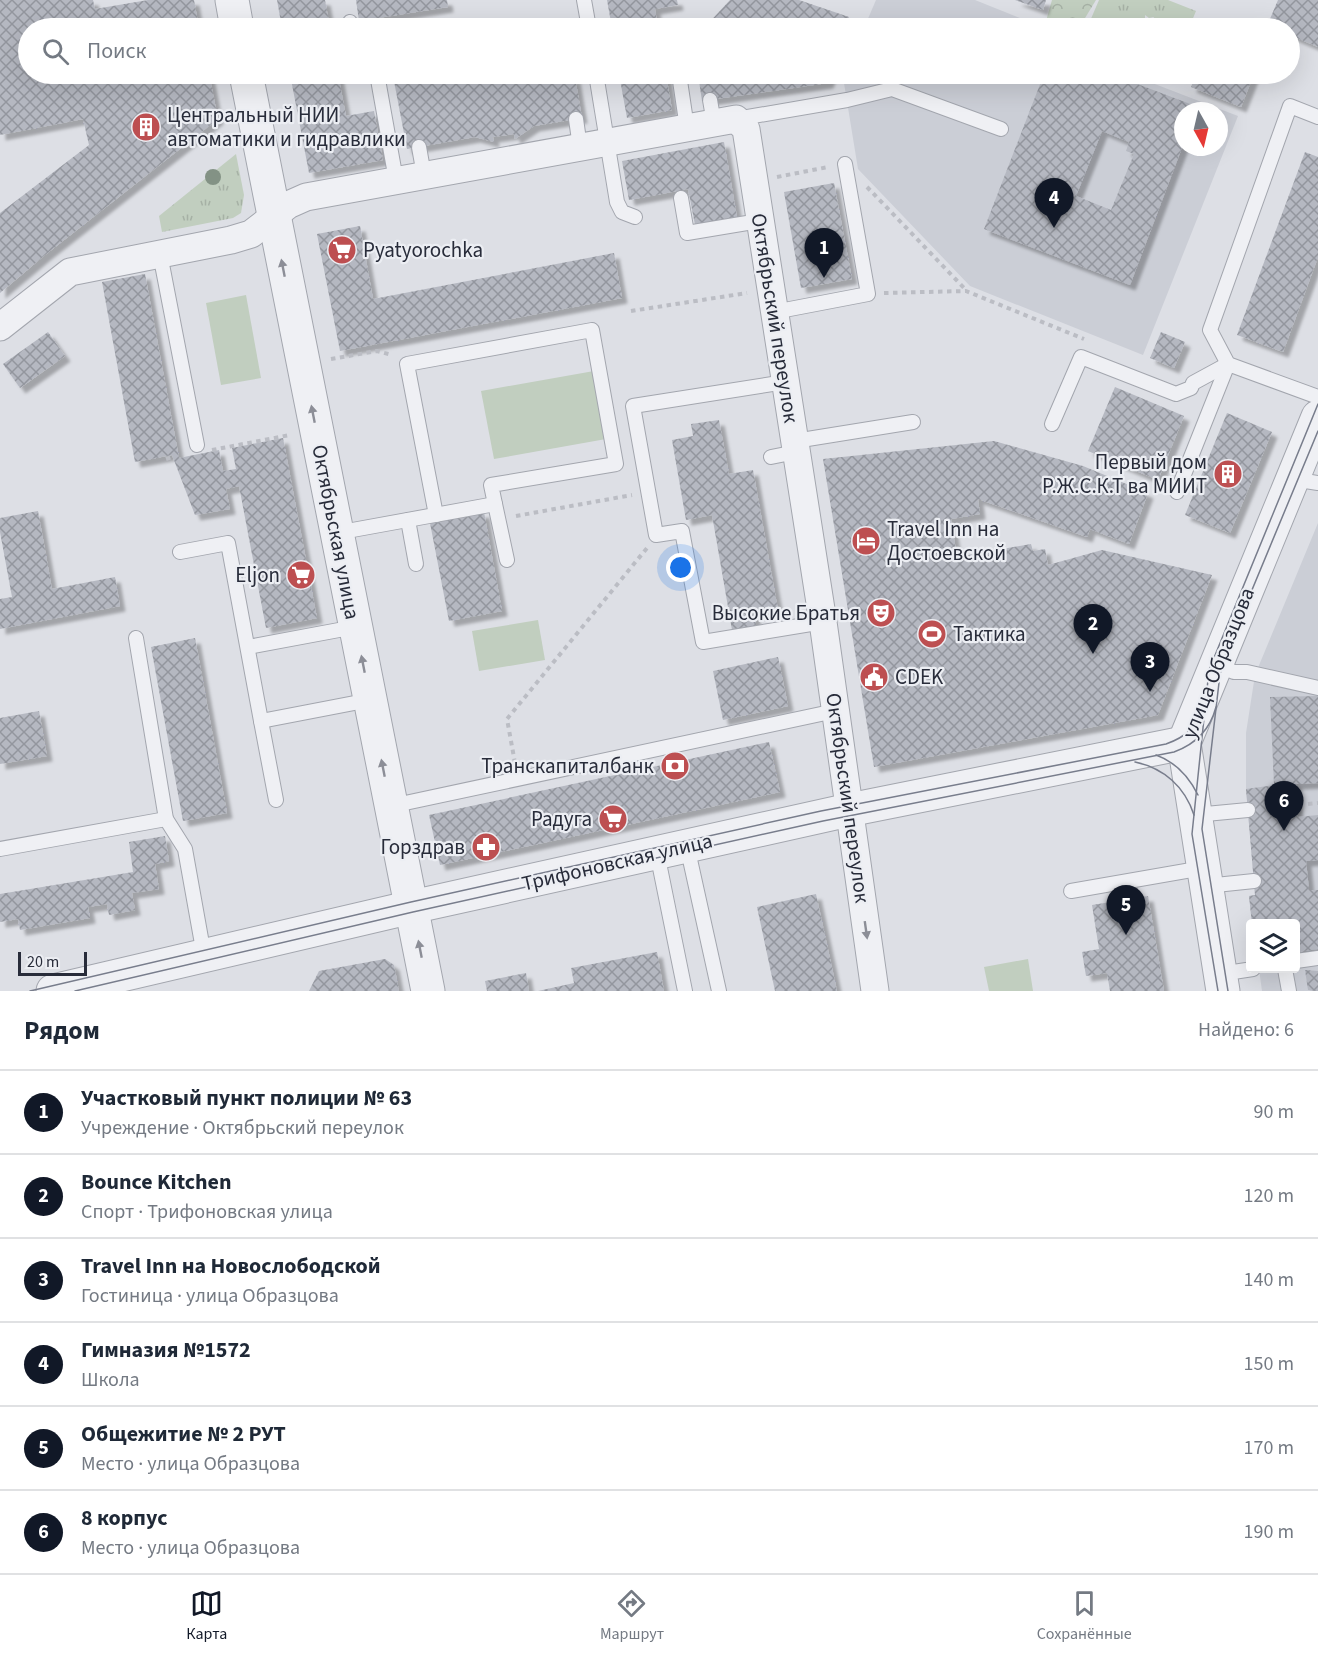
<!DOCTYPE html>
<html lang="ru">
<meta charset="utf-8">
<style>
body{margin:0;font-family:"Source Sans 3",sans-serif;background:#f2f2f3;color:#1f2937}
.controls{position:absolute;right:18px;bottom:18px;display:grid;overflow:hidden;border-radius:6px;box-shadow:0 6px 24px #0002}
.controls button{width:54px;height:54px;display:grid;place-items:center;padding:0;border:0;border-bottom:2px solid #e0e1e3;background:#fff;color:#1f2937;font:30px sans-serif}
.compass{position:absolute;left:1174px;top:102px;width:54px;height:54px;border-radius:50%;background:#fff;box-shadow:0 6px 24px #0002;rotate:172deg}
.scale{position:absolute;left:18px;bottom:15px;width:69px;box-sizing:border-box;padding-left:6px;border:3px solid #282c3a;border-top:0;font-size:16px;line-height:21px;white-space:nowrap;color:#282c3a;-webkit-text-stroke:4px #eceef3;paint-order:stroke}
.you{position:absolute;left:681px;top:568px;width:21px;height:21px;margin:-15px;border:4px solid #fff;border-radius:50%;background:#1a73e8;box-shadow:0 0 0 9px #1a73e833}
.badge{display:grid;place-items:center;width:39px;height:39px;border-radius:50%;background:#111827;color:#fff;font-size:20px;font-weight:700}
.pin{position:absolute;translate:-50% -50px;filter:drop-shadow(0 2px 3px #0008)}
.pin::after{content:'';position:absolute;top:32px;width:21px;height:18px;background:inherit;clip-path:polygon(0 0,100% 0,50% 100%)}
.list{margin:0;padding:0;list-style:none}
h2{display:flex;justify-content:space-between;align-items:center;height:78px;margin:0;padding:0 24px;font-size:26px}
h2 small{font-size:20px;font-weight:400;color:#747a83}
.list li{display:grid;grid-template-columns:39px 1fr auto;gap:18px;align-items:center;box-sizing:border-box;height:84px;padding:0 24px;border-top:2px solid #e0e1e3}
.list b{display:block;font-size:22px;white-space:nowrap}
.list p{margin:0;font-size:20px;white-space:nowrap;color:#747a83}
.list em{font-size:20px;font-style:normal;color:#747a83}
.icon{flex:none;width:33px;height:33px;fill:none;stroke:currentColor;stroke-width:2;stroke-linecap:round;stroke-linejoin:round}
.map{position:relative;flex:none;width:1318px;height:991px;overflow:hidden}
.search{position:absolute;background:#fff;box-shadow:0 6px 24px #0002;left:18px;right:18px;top:18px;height:66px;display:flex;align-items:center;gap:15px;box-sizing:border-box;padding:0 21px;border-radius:33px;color:#747a83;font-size:22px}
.sheet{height:582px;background:#fff}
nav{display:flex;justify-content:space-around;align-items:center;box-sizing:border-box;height:84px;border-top:2px solid #e0e1e3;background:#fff;font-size:16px;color:#747a83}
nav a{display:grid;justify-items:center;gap:3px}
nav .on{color:#111827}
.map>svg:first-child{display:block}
.built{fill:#cbced6;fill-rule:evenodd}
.grass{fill:url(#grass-tufts)}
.forest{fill:url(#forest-crowns)}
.park{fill:#c1cebf}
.building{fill:url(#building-cross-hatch);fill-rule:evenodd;filter:url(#shadow)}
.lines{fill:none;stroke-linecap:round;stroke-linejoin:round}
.service-casing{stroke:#a3a6ae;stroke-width:16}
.minor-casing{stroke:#a3a6ae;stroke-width:29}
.tertiary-casing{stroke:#a3a6ae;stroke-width:35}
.path{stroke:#bbbdc4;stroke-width:4;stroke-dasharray:4.5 4.5;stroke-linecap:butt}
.service{stroke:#eff0f4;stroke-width:14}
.minor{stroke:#eff0f4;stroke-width:27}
.tertiary{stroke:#eff0f4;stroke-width:33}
.tram{stroke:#787d8c;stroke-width:1.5}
.tree{fill:#839285}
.oneway{fill:#8c8e97}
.labels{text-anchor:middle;stroke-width:4.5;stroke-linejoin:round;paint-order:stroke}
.poi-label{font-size:21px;fill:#282c3a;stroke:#eceef3;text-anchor:end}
.street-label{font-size:21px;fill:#282c3a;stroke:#eceef3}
</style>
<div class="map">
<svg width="1318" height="991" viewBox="0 0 1318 991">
<defs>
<pattern id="grass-tufts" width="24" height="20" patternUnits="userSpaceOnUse" patternTransform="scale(1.5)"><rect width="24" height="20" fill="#c1cebf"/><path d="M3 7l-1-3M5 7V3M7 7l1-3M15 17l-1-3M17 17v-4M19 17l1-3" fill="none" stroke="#a6b1a5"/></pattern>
<pattern id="forest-crowns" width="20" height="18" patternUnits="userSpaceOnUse" patternTransform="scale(1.5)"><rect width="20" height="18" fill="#c1cebf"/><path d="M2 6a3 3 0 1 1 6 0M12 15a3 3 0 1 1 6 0" fill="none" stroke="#a6b1a5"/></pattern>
<pattern id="building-cross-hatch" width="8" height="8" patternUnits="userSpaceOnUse" patternTransform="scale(1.5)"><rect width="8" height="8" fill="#b5b8c1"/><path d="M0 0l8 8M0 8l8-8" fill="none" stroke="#93969e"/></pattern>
<filter id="shadow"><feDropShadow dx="5.5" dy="5.5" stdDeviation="1.5" flood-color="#0004"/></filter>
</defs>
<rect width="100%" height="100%" fill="#dddfe5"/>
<g class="built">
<path d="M 876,0 L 975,0 L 1045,28 L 864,28 Z"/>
<path d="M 845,74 L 1147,74 L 1147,81 L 1238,116 L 1143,355 L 970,286 L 858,169 L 843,77 ZM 1183,111 L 1219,111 L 1219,147 L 1183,147 Z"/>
<path d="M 1318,523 L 1318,991 L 1262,991 L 1259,969 L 1296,969 L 1296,924 L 1252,923 L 1249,896 L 1255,895 L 1246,789 L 1246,733 L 1255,675 Z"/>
</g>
<g class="grass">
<path d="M 1099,0 L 1168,0 L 1196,11 L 1189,28 L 1148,28 L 1150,25 L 1155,25 L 1152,21 L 1154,17 L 1149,18 L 1145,15 L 1145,20 L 1141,23 L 1145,25 L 1146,28 L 1087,28 Z"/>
<path d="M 236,154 L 244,195 L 241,213 L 233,218 L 162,232 L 159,216 Z"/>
</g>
<path class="forest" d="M 1052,0 L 1096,0 L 1079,28 L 1064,28 L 1046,21 Z"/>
<g class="park">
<path d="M 246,295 L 261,378 L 221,385 L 206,303 Z"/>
<path d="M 594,371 L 606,439 L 494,459 L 481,391 Z"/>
<path d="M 538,620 L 545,660 L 479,671 L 472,631 Z"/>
<path d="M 1028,959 L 1033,991 L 989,991 L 984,967 Z"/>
</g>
<g class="building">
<path d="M 0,0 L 93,0 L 95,9 L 148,0 L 194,0 L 199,28 L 28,28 L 28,74 L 209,74 L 218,119 L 45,255 L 0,293 L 0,213 L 89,145 L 83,119 L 0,135 Z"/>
<path d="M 277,0 L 325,0 L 330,28 L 282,28 Z"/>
<path d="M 356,0 L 447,0 L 448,7 L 359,21 Z"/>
<path d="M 607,0 L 677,0 L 678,5 L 655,9 L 658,28 L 612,28 Z"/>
<path d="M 730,0 L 799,0 L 849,17 L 845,28 L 704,28 Z"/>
<path d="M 1015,0 L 1046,0 L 1043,10 Z"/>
<path d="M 1278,0 L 1318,0 L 1318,47 L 1290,35 L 1290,28 L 1272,28 L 1267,26 Z"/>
<path d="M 1218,18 L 1243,28 L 1214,28 Z"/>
<path d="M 290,74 L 338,74 L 346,116 L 374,111 L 383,160 L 309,173 Z"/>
<path d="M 406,74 L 547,74 L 549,82 L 575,77 L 582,118 L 534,126 L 515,139 L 514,134 L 493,137 L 494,142 L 475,137 L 407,149 L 393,76 Z"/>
<path d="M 619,74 L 666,74 L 672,110 L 627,118 Z"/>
<path d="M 698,74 L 831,74 L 828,83 L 702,101 Z"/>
<path d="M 1044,74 L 1111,74 L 1198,107 L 1196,111 L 1183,111 L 1183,145 L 1130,285 L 984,229 ZM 1102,131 L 1129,142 L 1126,151 L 1134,154 L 1111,210 L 1076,196 Z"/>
<path d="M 1196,74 L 1254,74 L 1241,107 L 1191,87 Z"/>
<path d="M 724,142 L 737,217 L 695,225 L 688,189 L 629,200 L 622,161 Z"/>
<path d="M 1305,152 L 1318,157 L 1318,257 L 1283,352 L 1237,335 Z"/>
<path d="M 834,183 L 852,279 L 801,288 L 784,192 Z"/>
<path d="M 360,226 L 373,299 L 614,253 L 622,298 L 340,351 L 317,234 Z"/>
<path d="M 145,274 L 179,458 L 219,450 L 223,471 L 236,469 L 232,448 L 283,438 L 317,618 L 266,628 L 239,486 L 226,489 L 230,509 L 195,515 L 172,455 L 135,462 L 102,282 Z"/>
<path d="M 48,332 L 65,356 L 20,388 L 3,364 Z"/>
<path d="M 1161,332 L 1185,342 L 1174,368 L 1150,358 Z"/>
<path d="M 1115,387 L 1184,416 L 1158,480 L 1088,451 Z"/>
<path d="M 1227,413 L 1272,432 L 1230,533 L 1185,515 Z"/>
<path d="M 719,420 L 729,474 L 753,470 L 778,610 L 755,614 L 756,626 L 732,630 L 712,515 L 686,520 L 672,440 L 693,436 L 691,424 Z"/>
<path d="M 994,441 L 1083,466 L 1148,493 L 1129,544 L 1090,529 L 1087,537 L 978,499 L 980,514 L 951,519 L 957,557 L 1031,544 L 1033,551 L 1045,549 L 1048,565 L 1102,550 L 1212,575 L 1158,715 L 874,767 L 823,459 Z"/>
<path d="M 38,511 L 52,589 L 115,577 L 120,606 L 0,629 L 0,599 L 12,597 L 0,532 L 0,518 Z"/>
<path d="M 484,512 L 502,611 L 449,621 L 430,523 Z"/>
<path d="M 195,638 L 227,813 L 183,821 L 151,647 Z"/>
<path d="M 778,657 L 788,706 L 723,720 L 713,671 Z"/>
<path d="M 1318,696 L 1318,783 L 1296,784 L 1298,817 L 1318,815 L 1318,860 L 1306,861 L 1309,890 L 1318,890 L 1318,949 L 1296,952 L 1296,924 L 1252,924 L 1249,896 L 1255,895 L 1246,789 L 1274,785 L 1270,697 Z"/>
<path d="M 39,711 L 47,756 L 0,764 L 0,718 Z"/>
<path d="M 769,742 L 780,792 L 440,865 L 429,815 Z"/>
<path d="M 165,836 L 169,861 L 155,864 L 159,889 L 132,893 L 135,910 L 109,915 L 107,904 L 88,907 L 90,918 L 20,930 L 18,919 L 0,922 L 0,894 L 133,872 L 129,842 Z"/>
<path d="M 816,894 L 837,991 L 775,991 L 757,907 Z"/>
<path d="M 1148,896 L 1164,991 L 1110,991 L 1107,973 L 1086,976 L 1082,952 L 1099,949 L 1092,905 Z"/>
<path d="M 657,952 L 664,991 L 538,991 L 574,983 L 571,968 Z"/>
<path d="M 385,959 L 394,965 L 399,991 L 309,991 L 319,971 Z"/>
<path d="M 1305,970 L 1318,971 L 1318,991 L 1308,990 Z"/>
<path d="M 526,973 L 529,991 L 487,991 L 485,981 Z"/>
</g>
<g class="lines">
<g class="service-casing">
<g id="service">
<path d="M 584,0 L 589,28"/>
<path d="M 350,22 L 351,28"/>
<path d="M 389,28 L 403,26"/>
<path d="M 377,74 L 396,180"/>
<path d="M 596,74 L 617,202 L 622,212 L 635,217"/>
<path d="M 679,74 L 687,128"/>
<path d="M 710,100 L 714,123"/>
<path d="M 1318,117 L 1290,106 L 1210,330 L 1228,364 L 1318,397"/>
<path d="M 576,119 L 580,147"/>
<path d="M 736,119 L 847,100 L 892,89 L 1001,129"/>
<path d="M 419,147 L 424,175"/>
<path d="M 681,198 L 687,233 L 759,221"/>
<path d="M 160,254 L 197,445"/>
<path d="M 774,312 L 868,294 L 845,164"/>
<path d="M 785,382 L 633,406 L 656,535 L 682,531 L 703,642 L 823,622"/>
<path d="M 1052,424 L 1081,357 L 1176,394 L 1191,388 L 1193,383 L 1228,364"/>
<path d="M 795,441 L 913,422"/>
<path d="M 771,457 L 796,452"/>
<path d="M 1293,479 L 1318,483"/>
<path d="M 1177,492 L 1228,364"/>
<path d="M 436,515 L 407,364 L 592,330 L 616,464 L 491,485 L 495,504"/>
<path d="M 408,520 L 416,564"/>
<path d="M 336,533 L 495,504 L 507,560"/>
<path d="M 180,552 L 228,543 L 261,721 L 370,700"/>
<path d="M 136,638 L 166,819 L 185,849 L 204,955"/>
<path d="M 248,647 L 355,627"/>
<path d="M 1216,665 L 1234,672 L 1247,672 L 1318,688"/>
<path d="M 261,721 L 276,800"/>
<path d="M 391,806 L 835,711"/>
<path d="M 1195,815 L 1248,810"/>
<path d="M 687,846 L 719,991"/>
<path d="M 0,849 L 166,819"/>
<path d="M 657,853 L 685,991"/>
<path d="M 1206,886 L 1254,881"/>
<path d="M 1071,891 L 1203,868"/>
<path d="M 1296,961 L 1318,958"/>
<path d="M 1285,969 L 1289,991"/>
<path d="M 1220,974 L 1253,969"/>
</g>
</g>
<g class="minor-casing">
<path id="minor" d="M 0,327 L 70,272 L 231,240 L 251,234 L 288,205 L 306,197 L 736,119 L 746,129 L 823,622 L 875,991"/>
</g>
<g class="tertiary-casing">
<g id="tertiary">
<path d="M 232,0 L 237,28"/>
<path d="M 246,74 L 428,991"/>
<path d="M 53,991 L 412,907 L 849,810 L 1184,743"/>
<path d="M 1223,991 L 1184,743 L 1318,417"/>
</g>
</g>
<g class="path">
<path d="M 777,177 L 828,167"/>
<path d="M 867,187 L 966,290"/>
<path d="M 884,293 L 966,291 L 1084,339"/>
<path d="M 631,311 L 747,293"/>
<path d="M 331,359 L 377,351 L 392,355"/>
<path d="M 212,450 L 290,435"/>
<path d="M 166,459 L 172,457"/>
<path d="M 516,516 L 632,495"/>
<path d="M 515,763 L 507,719 L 647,548"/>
<path d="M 1308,804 L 1318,803"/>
</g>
<use href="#service" class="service"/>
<use href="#minor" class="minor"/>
<use href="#tertiary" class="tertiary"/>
<g class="tram">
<path d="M 1156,755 C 1176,762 1189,777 1198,795"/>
<path d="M 1135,762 C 1164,768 1185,787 1194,815"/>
<path d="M 30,991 L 411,902 L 821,811 L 1166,744 C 1186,737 1198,726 1206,706"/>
<path d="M 75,991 L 413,912 L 823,821 L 1174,752 C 1196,744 1210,730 1216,707"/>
<path d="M 1218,991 L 1192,834 L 1209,670 L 1318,404"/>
<path d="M 1228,991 L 1202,829 L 1220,674 L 1227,650 L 1318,431"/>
</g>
</g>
<circle class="tree" cx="213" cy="177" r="8"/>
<defs><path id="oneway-solid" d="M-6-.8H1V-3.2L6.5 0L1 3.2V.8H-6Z" transform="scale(1.5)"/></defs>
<g class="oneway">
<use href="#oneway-solid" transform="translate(283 268) rotate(-101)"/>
<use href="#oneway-solid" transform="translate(313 414) rotate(-101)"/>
<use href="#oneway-solid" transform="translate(363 664) rotate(-101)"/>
<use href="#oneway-solid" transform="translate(383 768) rotate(-101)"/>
<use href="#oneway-solid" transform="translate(866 930) rotate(82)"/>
<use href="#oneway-solid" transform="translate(420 949) rotate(-101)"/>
</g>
<defs>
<g id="building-disc" transform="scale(1.5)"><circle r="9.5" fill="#bd4f51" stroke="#eceef3"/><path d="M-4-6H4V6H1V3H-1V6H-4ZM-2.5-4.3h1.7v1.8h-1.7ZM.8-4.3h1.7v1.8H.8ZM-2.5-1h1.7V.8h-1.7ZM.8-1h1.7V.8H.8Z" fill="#fff"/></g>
<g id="supermarket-disc" transform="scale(1.5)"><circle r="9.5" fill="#bd4f51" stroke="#eceef3"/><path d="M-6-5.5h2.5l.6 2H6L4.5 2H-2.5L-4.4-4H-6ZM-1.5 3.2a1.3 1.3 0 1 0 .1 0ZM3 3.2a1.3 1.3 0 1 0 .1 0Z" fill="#fff"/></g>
<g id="hotel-disc" transform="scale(1.5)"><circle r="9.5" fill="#bd4f51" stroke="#eceef3"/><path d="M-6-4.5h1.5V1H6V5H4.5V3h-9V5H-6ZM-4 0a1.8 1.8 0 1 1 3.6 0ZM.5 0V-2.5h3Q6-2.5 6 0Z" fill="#fff"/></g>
<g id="theatre-disc" transform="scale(1.5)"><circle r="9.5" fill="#bd4f51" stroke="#eceef3"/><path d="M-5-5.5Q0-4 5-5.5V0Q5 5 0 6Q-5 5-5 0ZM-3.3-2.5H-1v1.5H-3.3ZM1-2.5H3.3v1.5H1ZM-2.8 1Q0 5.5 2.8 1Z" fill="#fff"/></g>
<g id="stadium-disc" transform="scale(1.5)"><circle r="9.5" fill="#bd4f51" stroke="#eceef3"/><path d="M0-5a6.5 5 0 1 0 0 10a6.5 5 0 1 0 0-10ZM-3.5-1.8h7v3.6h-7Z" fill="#fff"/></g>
<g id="civic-disc" transform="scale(1.5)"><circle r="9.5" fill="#bd4f51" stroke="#eceef3"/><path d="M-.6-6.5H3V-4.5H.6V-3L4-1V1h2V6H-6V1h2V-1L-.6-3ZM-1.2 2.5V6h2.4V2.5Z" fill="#fff"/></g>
<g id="bank-disc" transform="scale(1.5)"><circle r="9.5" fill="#bd4f51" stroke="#eceef3"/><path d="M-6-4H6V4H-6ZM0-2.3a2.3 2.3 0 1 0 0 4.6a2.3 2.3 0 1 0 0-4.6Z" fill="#fff"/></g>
<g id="pharmacy-disc" transform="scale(1.5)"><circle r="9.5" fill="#bd4f51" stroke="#eceef3"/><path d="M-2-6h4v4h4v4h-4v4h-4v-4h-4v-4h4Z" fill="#fff"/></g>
</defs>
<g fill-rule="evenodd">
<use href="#building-disc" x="146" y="127"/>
<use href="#supermarket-disc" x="342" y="250"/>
<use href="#building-disc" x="1228" y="474"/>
<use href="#hotel-disc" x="866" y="541"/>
<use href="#supermarket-disc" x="301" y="575"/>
<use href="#theatre-disc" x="881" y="613"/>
<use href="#stadium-disc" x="932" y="634"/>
<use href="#civic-disc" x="874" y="677"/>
<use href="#bank-disc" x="675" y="766"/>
<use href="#supermarket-disc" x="613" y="819"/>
<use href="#pharmacy-disc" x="486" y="847"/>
</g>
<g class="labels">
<g class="poi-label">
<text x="167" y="122" text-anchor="start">Центральный НИИ<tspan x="167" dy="24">автоматики и гидравлики</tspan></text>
<text x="363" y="257" text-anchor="start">Pyatyorochka</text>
<text x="1207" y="469">Первый дом<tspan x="1207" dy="24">Р.Ж.С.К.Т ва МИИТ</tspan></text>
<text x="887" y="536" text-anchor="start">Travel Inn на<tspan x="887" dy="24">Достоевской</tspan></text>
<text x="280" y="582">Eljon</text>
<text x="860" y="620">Высокие Братья</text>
<text x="953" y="641" text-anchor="start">Тактика</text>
<text x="895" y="684" text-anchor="start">CDEK</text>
<text x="654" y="773">Транскапиталбанк</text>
<text x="592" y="826">Радуга</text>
<text x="465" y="854">Горздрав</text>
</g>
<g class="street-label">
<text transform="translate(775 318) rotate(81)" y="7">Октябрьский переулок</text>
<text transform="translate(336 532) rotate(79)" y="7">Октябрьская улица</text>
<text transform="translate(1218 663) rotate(-68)" y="7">улица Образцова</text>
<text transform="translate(848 798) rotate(82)" y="7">Октябрьский переулок</text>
<text transform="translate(617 862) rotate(-13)" y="7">Трифоновская улица</text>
</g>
</g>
</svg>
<div class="controls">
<button><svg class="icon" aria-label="layers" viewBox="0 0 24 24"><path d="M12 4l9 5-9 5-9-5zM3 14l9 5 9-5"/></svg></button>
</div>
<svg class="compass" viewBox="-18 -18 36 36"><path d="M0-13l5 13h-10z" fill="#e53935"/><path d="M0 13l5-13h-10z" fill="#747a83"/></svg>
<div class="scale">20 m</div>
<div class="you"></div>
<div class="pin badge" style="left:824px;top:278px">1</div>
<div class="pin badge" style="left:1093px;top:654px">2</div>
<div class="pin badge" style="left:1150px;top:692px">3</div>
<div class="pin badge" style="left:1054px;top:228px">4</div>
<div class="pin badge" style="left:1126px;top:935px">5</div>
<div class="pin badge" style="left:1284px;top:831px">6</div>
<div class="search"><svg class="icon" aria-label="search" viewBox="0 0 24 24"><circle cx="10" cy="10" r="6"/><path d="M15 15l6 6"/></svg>Поиск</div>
</div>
<section class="sheet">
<h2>Рядом<small>Найдено: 6</small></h2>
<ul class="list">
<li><span class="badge">1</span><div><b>Участковый пункт полиции № 63</b><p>Учреждение · Октябрьский переулок</p></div><em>90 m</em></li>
<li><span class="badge">2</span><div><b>Bounce Kitchen</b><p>Спорт · Трифоновская улица</p></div><em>120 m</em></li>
<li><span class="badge">3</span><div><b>Travel Inn на Новослободской</b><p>Гостиница · улица Образцова</p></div><em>140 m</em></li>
<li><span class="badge">4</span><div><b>Гимназия №1572</b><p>Школа</p></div><em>150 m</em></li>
<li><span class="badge">5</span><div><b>Общежитие № 2 РУТ</b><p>Место · улица Образцова</p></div><em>170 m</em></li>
<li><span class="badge">6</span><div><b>8 корпус</b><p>Место · улица Образцова</p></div><em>190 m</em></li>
</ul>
</section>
<nav>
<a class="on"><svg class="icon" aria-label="map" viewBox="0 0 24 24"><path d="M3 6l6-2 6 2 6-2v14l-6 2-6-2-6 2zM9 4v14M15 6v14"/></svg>Карта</a>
<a><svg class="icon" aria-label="directions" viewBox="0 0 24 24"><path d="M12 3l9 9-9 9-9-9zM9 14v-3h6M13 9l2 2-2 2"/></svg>Маршрут</a>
<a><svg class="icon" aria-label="saved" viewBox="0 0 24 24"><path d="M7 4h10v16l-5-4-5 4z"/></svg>Сохранённые</a>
</nav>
